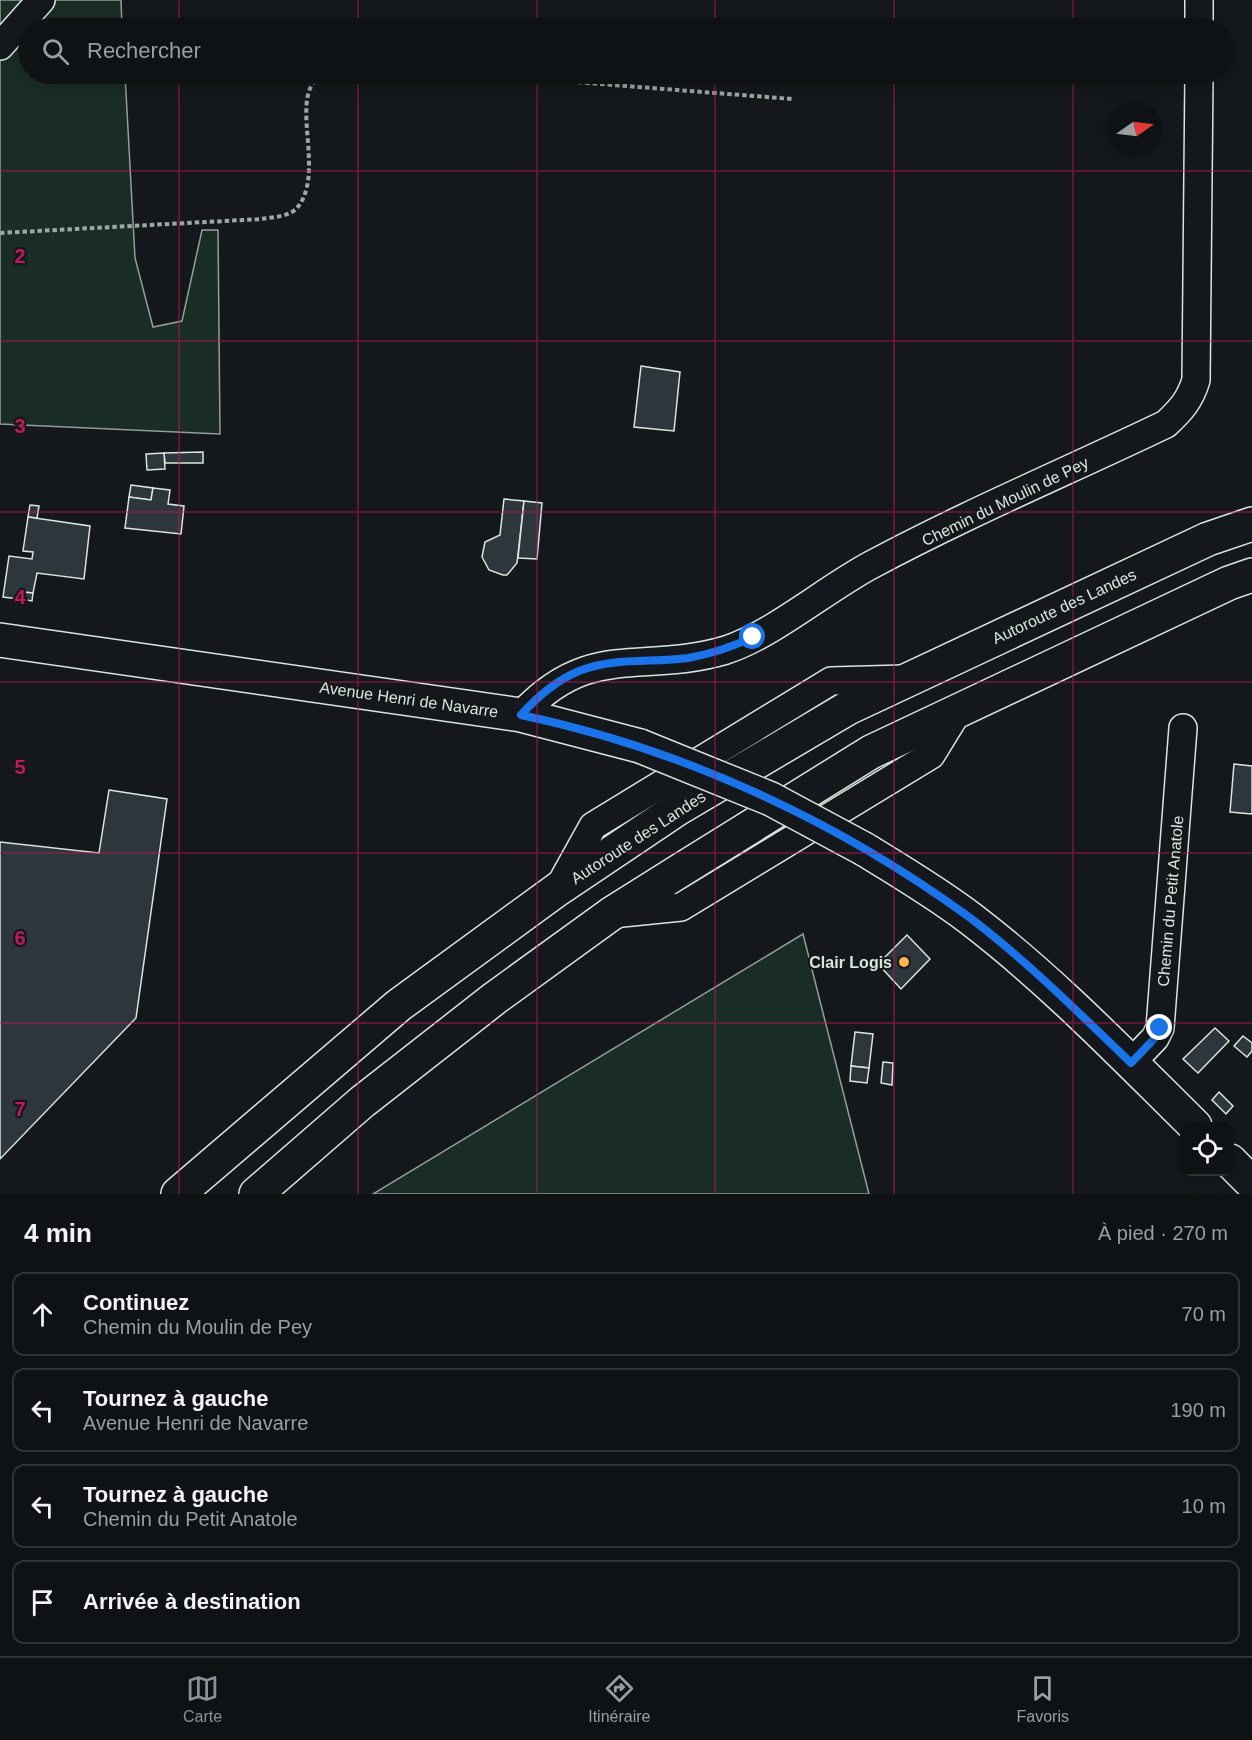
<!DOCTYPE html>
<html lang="fr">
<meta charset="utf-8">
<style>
body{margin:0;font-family:Helvetica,sans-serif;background:#1d2022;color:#f1f3f6}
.controls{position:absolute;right:18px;bottom:18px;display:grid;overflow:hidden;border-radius:12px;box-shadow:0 3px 15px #0003}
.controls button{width:54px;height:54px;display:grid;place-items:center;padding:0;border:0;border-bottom:2px solid #2f3234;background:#0f1215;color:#f1f3f6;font:30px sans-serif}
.compass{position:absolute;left:1108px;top:102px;width:54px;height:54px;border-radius:50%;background:#0f1215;box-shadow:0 3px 15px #0003;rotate:76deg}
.stop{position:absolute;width:18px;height:18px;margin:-14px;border:4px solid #1a73e8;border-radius:50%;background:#fff}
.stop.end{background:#1a73e8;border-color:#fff;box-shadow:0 2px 6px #0008}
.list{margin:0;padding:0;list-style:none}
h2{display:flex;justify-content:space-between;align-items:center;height:78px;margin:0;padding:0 24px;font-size:26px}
h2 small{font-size:20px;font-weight:400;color:#9b9ea0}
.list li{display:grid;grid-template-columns:39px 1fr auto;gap:18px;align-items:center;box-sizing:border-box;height:84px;margin:0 12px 12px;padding:0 12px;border:2px solid #2f3234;border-radius:12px}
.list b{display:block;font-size:22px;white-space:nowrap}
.list p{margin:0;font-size:20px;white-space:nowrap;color:#9b9ea0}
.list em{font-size:20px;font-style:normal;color:#9b9ea0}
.icon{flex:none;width:33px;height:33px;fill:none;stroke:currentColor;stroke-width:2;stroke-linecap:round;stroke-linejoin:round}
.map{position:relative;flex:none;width:1252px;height:1194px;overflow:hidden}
.search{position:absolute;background:#0f1215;box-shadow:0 3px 15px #0003;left:18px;right:18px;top:18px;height:66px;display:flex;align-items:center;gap:15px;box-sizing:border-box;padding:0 21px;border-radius:33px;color:#9b9ea0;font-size:22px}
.sheet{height:462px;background:#0f1215}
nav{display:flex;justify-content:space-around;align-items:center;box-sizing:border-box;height:84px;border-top:2px solid #2f3234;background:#0f1215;font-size:16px;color:#9b9ea0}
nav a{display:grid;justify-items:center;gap:3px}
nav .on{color:#8c9099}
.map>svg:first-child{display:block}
.green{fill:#1a2d24;stroke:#939e99;stroke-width:1.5}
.building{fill:#2c363c;stroke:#d8e6dc;stroke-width:1.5}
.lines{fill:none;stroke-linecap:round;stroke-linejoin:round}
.minor-casing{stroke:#d8e6dc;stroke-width:30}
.major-casing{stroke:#d8e6dc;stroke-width:36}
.highway-casing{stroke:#d8e6dc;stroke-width:36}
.path{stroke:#9da8a2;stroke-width:4;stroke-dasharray:4.5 3;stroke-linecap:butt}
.minor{stroke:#14181c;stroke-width:27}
.major{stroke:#14181c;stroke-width:33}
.highway{stroke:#14181c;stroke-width:33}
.major-bridge-casing{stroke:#d8e6dc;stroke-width:36;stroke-linecap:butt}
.major-bridge{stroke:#14181c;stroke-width:33}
.route{stroke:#1a73e8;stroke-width:8}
.grid{fill:none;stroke:#c2185b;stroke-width:1.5;stroke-opacity:0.55}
.poi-dot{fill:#ffb74d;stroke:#14181c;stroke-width:2}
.labels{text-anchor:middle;stroke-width:4.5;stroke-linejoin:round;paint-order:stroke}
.street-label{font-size:16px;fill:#d8e6dc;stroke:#14181c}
.poi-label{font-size:16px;font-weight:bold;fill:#d8e6dc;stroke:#14181c;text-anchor:end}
.grid-label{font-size:20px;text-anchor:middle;font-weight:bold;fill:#c2185b;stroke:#14181c;stroke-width:4.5;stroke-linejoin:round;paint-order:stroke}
</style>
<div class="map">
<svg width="1252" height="1194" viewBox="0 0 1252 1194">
<rect width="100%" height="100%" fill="#14181c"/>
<g class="green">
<path d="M 0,0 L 121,0 L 122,28 L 28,28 L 28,74 L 125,74 L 135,258 L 153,327 L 182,321 L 202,230 L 218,230 L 220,434 L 0,424 Z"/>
<path d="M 803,934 L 869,1194 L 373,1194 Z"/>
</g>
<g class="building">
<path d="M 641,366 L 680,372 L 674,431 L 634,427 Z"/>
<path d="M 203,452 L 203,463 L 165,463 L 164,453 Z"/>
<path d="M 164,453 L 165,469 L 147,470 L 146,454 Z"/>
<path d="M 131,485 L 153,488 L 151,500 L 129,497 Z"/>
<path d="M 153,488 L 170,490 L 168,504 L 184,506 L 181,534 L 125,528 L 129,497 L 151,500 Z"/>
<path d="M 504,499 L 524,501 L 517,563 L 507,575 L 503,575 L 489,570 L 482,557 L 485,542 L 500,535 Z"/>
<path d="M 524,501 L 542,503 L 537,559 L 518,558 Z"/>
<path d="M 30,505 L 39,506 L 37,518 L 28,517 Z"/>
<path d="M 28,517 L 90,526 L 84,579 L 37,573 L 33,593 L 22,592 L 20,599 L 3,597 L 9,556 L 32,559 L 33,552 L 23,551 Z"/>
<path d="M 22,592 L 33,593 L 32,601 L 20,599 Z"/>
<path d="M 1234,764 L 1252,766 L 1252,814 L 1230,812 Z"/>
<path d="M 109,790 L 167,799 L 136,1018 L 0,1159 L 0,842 L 99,853 Z"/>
<path d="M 907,935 L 930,959 L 901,989 L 878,964 Z"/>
<path d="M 1215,1028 L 1229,1041 L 1198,1073 L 1183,1059 Z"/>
<path d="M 855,1032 L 873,1034 L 869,1068 L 851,1066 Z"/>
<path d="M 1243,1036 L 1252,1043 L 1252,1051 L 1247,1057 L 1234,1046 Z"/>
<path d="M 883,1062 L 893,1063 L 892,1085 L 881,1083 Z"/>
<path d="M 851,1066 L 869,1068 L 867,1083 L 850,1081 Z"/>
<path d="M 1219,1092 L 1233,1106 L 1226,1114 L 1212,1100 Z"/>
</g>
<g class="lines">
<g class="minor-casing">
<g id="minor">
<path d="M 1199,28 L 1199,0"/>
<path d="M 0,46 L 41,0"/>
<path d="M 521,715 C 590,640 642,675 726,650 C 772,635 826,589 871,565 C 966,514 1068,471 1166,424 C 1181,410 1190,400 1196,380 L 1199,74"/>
<path d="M 558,889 L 593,826 L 831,681 L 904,679"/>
<path d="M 612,914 L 681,907 L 931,755 L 958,711"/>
<path d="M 1131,1063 L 1155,1038 L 1160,1028 L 1183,728"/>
</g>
</g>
<g class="major-casing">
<g id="major">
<path d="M 0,640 L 521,715 L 640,746"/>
<path d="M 864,849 C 900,871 937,893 971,919 C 1052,981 1123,1055 1195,1126"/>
<path d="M 1230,1161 L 1252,1183"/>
</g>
</g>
<g class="highway-casing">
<g id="highway">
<path d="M 178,1194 L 399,1005 L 558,889 L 677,809 L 848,708 L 1208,539 L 1252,524"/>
<path d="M 256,1194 L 362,1102 L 495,998 L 611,914 L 681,870 L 871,752 L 1229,583 L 1252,575"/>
</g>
</g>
<g class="path">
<path d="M 473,74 L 792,99"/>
<path d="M 0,233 L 262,219 C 272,217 289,217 297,208 C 325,175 292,105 315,81 C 318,78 323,76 327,74"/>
</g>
<use href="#minor" class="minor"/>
<use href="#major" class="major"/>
<use href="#highway" class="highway"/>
<g class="major-bridge-casing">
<path id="major-bridge" d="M 640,746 L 771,799 L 864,849"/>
</g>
<use href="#major-bridge" class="major-bridge"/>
</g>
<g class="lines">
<path class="route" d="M 753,637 C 732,647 711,654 688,658 C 653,663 613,657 579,671 C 555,681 537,697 521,715 C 682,749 836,820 969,917 C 1027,961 1079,1013 1131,1063 L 1155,1038 L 1160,1028"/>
</g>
<path class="grid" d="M 179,0 L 179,28M 358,0 L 358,28M 537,0 L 537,28M 715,0 L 715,28M 894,0 L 894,28M 1073,0 L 1073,28M 179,74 L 179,1194M 358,74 L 358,1194M 537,74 L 537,1194M 715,74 L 715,1194M 894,74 L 894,1194M 1073,74 L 1073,1194M 0,171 L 1252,171M 0,341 L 1252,341M 0,512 L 1252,512M 0,682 L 1252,682M 0,853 L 1252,853M 0,1023 L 1252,1023"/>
<circle class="poi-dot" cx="904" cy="962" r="6"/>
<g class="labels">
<g class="street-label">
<text transform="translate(1005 501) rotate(-26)" y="6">Chemin du Moulin de Pey</text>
<text transform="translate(1064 606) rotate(-25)" y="6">Autoroute des Landes</text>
<text transform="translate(409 699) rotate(8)" y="6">Avenue Henri de Navarre</text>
<text transform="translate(638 837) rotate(-33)" y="6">Autoroute des Landes</text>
<text transform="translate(1170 901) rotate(-85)" y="6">Chemin du Petit Anatole</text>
</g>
<g class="poi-label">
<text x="892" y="968">Clair Logis</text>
</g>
</g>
<g class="grid-label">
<text x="20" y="263">2</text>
<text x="20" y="433">3</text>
<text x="20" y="604">4</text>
<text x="20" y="774">5</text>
<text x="20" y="945">6</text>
<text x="20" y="1116">7</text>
</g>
</svg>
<div class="controls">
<button><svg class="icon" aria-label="locate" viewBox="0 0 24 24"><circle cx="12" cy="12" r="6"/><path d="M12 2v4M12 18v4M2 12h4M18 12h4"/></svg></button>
</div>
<svg class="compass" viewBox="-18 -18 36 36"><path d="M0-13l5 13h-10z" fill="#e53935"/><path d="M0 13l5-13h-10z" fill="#9b9ea0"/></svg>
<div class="stop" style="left:753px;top:637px"></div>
<div class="stop end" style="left:1160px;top:1028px"></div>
<div class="search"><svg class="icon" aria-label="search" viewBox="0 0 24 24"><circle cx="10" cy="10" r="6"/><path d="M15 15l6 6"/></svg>Rechercher</div>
</div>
<section class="sheet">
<h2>4 min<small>À pied · 270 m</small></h2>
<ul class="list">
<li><svg class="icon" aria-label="ahead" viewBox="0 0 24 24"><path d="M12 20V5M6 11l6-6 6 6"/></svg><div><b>Continuez</b><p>Chemin du Moulin de Pey</p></div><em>70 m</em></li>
<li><svg class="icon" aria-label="left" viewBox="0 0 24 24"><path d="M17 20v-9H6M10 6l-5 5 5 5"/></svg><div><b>Tournez à gauche</b><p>Avenue Henri de Navarre</p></div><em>190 m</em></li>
<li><svg class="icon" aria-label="left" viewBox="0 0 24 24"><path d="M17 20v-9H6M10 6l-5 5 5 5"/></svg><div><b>Tournez à gauche</b><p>Chemin du Petit Anatole</p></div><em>10 m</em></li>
<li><svg class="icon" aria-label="arrive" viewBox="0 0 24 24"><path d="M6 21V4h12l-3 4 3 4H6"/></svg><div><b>Arrivée à destination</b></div></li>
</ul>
</section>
<nav>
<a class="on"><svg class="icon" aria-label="map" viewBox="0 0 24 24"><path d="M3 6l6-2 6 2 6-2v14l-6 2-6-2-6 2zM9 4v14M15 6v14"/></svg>Carte</a>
<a><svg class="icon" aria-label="directions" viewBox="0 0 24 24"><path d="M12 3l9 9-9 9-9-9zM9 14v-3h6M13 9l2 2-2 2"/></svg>Itinéraire</a>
<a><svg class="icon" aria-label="saved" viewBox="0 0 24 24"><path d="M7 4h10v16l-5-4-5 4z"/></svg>Favoris</a>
</nav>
